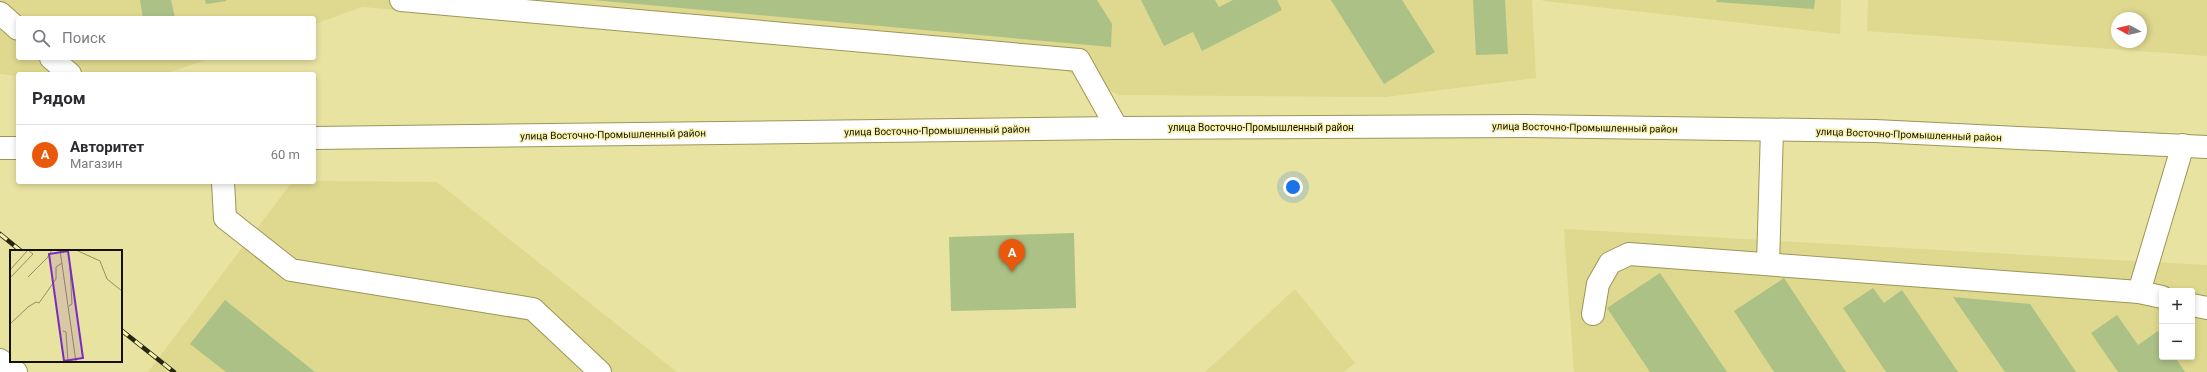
<!DOCTYPE html>
<html lang="ru">
<meta charset="utf-8">
<style>
body{margin:0;font-family:Roboto,sans-serif;background:#f7f7f7;color:#2b2b33}
.controls{position:absolute;right:12px;bottom:12px;display:grid;overflow:hidden;border-radius:4px;box-shadow:0 2px 6px #0003}
.controls button{width:36px;height:36px;display:grid;place-items:center;padding:0;border:0;border-bottom:1px solid #e1e1e2;background:#fff;color:#2b2b33;font:20px sans-serif}
.compass{position:absolute;left:2111px;top:12px;width:36px;height:36px;border-radius:50%;background:#fff;box-shadow:0 2px 6px #0003;rotate:278deg}
.you{position:absolute;left:1293px;top:187px;width:14px;height:14px;margin:-10px;border:3px solid #fff;border-radius:50%;background:#1a73e8;box-shadow:0 0 0 6px #1a73e833}
.badge{display:grid;place-items:center;width:26px;height:26px;border-radius:50%;background:#ea580c;color:#fff;font-size:13px;font-weight:700}
.pin{position:absolute;translate:-50% -33px;filter:drop-shadow(0 1px 2px #0008)}
.pin::after{content:'';position:absolute;top:21px;width:14px;height:12px;background:inherit;clip-path:polygon(0 0,100% 0,50% 100%)}
.list{margin:0;padding:0;list-style:none}
h2{display:flex;justify-content:space-between;align-items:center;height:52px;margin:0;padding:0 16px;font-size:17px}
h2 small{font-size:13px;font-weight:400;color:#7c7c81}
.list li{display:grid;grid-template-columns:26px 1fr auto;gap:12px;align-items:center;box-sizing:border-box;height:60px;padding:0 16px;border-top:1px solid #e1e1e2}
.list b{display:block;font-size:15px;white-space:nowrap}
.list p{margin:0;font-size:13px;white-space:nowrap;color:#7c7c81}
.list em{font-size:13px;font-style:normal;color:#7c7c81}
.icon{flex:none;width:22px;height:22px;fill:none;stroke:currentColor;stroke-width:2;stroke-linecap:round;stroke-linejoin:round}
.map{position:relative;flex:none;width:2207px;height:372px;overflow:hidden}
.search{position:absolute;background:#fff;box-shadow:0 2px 6px #0003;left:16px;top:16px;width:300px;height:44px;display:flex;align-items:center;gap:10px;box-sizing:border-box;padding:0 14px;border-radius:4px;color:#7c7c81;font-size:15px}
.panel{position:absolute;background:#fff;box-shadow:0 2px 6px #0003;left:16px;top:72px;width:300px;height:112px;border-radius:4px}
.map>svg:first-child{display:block}
.built{fill:#dfd88f;fill-rule:evenodd}
.building{fill:#acc185}
.lines{fill:none;stroke-linecap:round;stroke-linejoin:round}
.minor-casing{stroke:#9c9658;stroke-width:24}
.minor{stroke:#fff;stroke-width:22}
.rail-casing{stroke:#292610;stroke-width:4.5}
.rail{stroke:#f7f1af;stroke-width:3;stroke-dasharray:9;stroke-linecap:butt}
.labels{text-anchor:middle;stroke-width:3;stroke-linejoin:round;paint-order:stroke}
.street-label{font-size:10px;fill:#141100;stroke:#f7f1af}
.inset-road{fill:none;stroke:#948f61;stroke-width:1}
.view{fill:#7b2cbf;fill-opacity:0.15;stroke:#7b2cbf;stroke-width:2}
.inset-edge{fill:none;stroke:#141100;stroke-width:2}
</style>
<div class="map">
<svg width="2207" height="372" viewBox="0 0 2207 372">
<rect width="100%" height="100%" fill="#e9e3a2"/>
<g class="built">
<path d="M 0,0 L 1532,0 L 1536,78 L 1385,97 L 1119,95 L 1057,67 L 363,7 L 314,24 L 314,18 L 18,18 L 18,58 L 212,58 L 164,74 L 18,74 L 18,76 L 0,74 Z"/>
<path d="M 1543,0 L 1841,0 L 1840,34 L 1543,1 Z"/>
<path d="M 1868,0 L 2207,0 L 2207,56 L 1867,31 ZM 2117,18 L 2141,18 L 2141,42 L 2117,42 Z"/>
<path d="M 314,181 L 437,182 L 677,372 L 148,372 L 292,182 Z"/>
<path d="M 1564,229 L 2207,265 L 2207,372 L 1574,372 ZM 2162,291 L 2192,291 L 2192,357 L 2162,357 Z"/>
<path d="M 1295,289 L 1355,363 L 1344,372 L 1205,372 Z"/>
</g>
<g class="building">
<path d="M 140,0 L 171,0 L 175,18 L 143,18 Z"/>
<path d="M 205,0 L 226,0 L 226,1 L 206,4 Z"/>
<path d="M 593,0 L 1097,0 L 1112,24 L 1111,47 Z"/>
<path d="M 1141,0 L 1215,0 L 1219,7 L 1233,0 L 1277,0 L 1282,10 L 1202,51 L 1193,32 L 1164,46 Z"/>
<path d="M 1331,0 L 1402,0 L 1435,52 L 1384,84 Z"/>
<path d="M 1473,0 L 1505,0 L 1508,54 L 1476,55 Z"/>
<path d="M 1717,0 L 1815,0 L 1814,9 L 1716,2 Z"/>
<path d="M 1074,233 L 1076,308 L 951,311 L 949,237 Z"/>
<path d="M 1660,273 L 1727,372 L 1650,372 L 1607,308 Z"/>
<path d="M 1784,278 L 1846,372 L 1774,372 L 1734,311 Z"/>
<path d="M 1873,288 L 1884,303 L 1902,290 L 1958,372 L 1886,372 L 1843,308 Z"/>
<path d="M 1953,297 L 2030,304 L 2076,372 L 2005,372 Z"/>
<path d="M 225,300 L 315,372 L 226,372 L 190,344 Z"/>
<path d="M 2117,315 L 2138,345 L 2158,331 L 2162,338 L 2162,357 L 2175,357 L 2185,372 L 2118,372 L 2091,333 Z"/>
</g>
<g class="lines">
<g class="minor-casing">
<g id="minor">
<path d="M 401,0 L 1079,60 L 1117,128"/>
<path d="M 0,13 L 18,29"/>
<path d="M 51,58 L 70,74"/>
<path d="M 314,138 L 1117,128 L 1525,126 L 1875,131 L 2207,147"/>
<path d="M 0,148 L 18,148"/>
<path d="M 223,182 L 225,218 L 291,270 L 533,309 L 600,372"/>
<path d="M 1768,264 L 1772,130"/>
<path d="M 2139,292 L 2183,145"/>
<path d="M 2192,305 L 2207,308"/>
<path d="M 1593,314 L 1598,284 L 1610,263 L 1629,254 L 2139,292 L 2162,297"/>
<path d="M 0,360 L 16,372"/>
</g>
</g>
<use href="#minor" class="minor"/>
<g class="rail-casing">
<g id="rail">
<path d="M 0,234 L 21,251"/>
<path d="M 121,330 L 174,372"/>
</g>
</g>
<use href="#rail" class="rail"/>
</g>
<g class="labels">
<g class="street-label">
<text x="1261" y="131">улица Восточно-Промышленный район</text>
<text transform="translate(1585 127) rotate(1)" y="4">улица Восточно-Промышленный район</text>
<text transform="translate(937 130) rotate(-1)" y="4">улица Восточно-Промышленный район</text>
<text transform="translate(613 134) rotate(-1)" y="4">улица Восточно-Промышленный район</text>
<text transform="translate(1909 134) rotate(2)" y="4">улица Восточно-Промышленный район</text>
</g>
</g>
<g transform="translate(10 250)">
<rect width="112" height="112" fill="#e9e3a2"/>
<path class="inset-road" d="M 50,0 L 66,112M 66,0 L 90,11 L 97,29 L 112,41M 0,20 L 18,0 L 23,4 L 0,28M 18,27 L 37,8 L 42,0M 59,56 L 62,54 L 60,17M 0,74 L 18,57 L 26,52 L 29,53 L 46,29 L 46,17 L 52,13M 53,81 L 56,82 L 58,112"/>
<path class="view" d="M 58,1 L 73,108 L 54,111 L 39,4 Z"/>
<rect width="112" height="112" class="inset-edge"/>
</g>
</svg>
<div class="controls">
<button>+</button>
<button>−</button>
</div>
<svg class="compass" viewBox="-18 -18 36 36"><path d="M0-13l5 13h-10z" fill="#e53935"/><path d="M0 13l5-13h-10z" fill="#7c7c81"/></svg>
<div class="you"></div>
<div class="pin badge" style="left:1012px;top:272px">A</div>
<div class="search"><svg class="icon" aria-label="search" viewBox="0 0 24 24"><circle cx="10" cy="10" r="6"/><path d="M15 15l6 6"/></svg>Поиск</div>
<section class="panel">
<h2>Рядом<small></small></h2>
<ul class="list">
<li><span class="badge">A</span><div><b>Авторитет</b><p>Магазин</p></div><em>60 m</em></li>
</ul>
</section>
</div>
